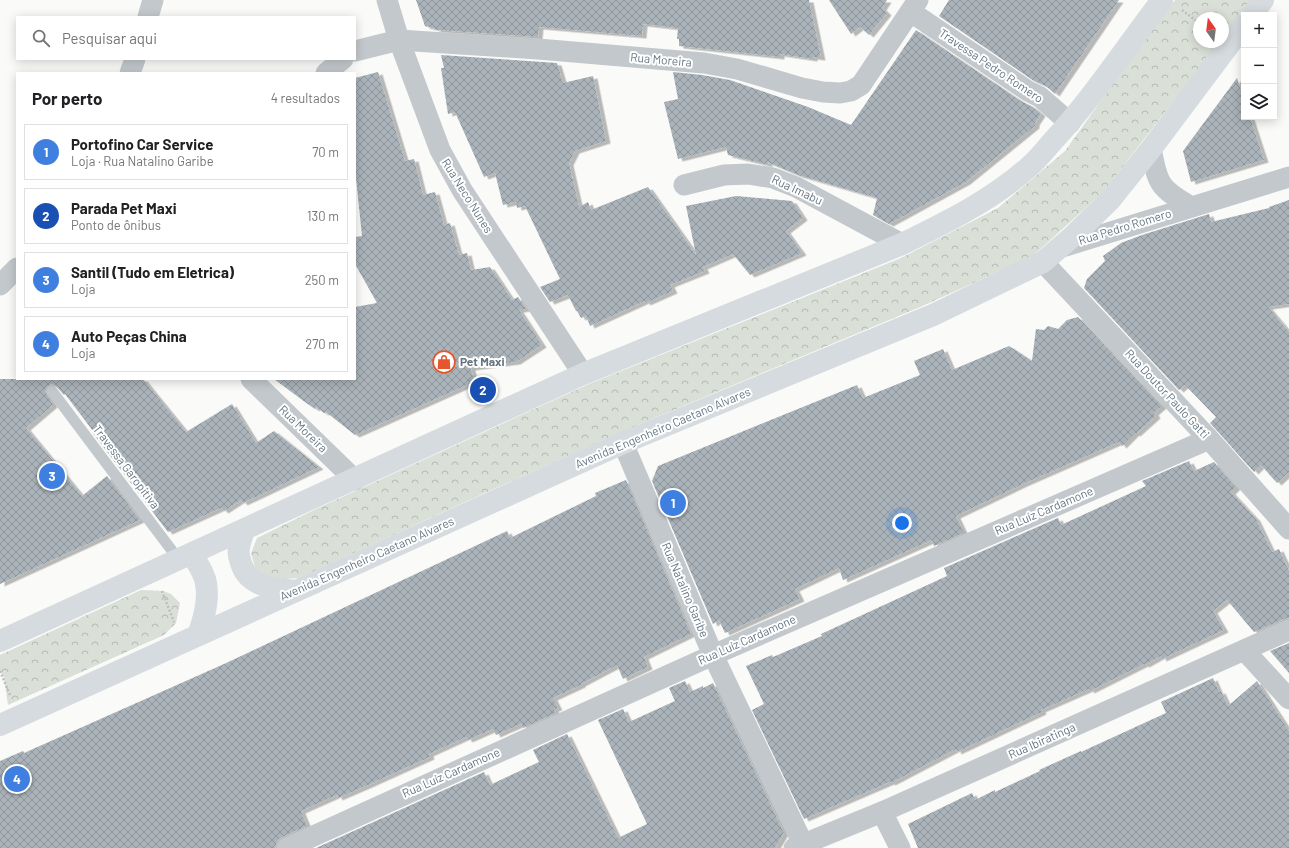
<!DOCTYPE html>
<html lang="pt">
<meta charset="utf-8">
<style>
body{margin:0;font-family:Barlow,sans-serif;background:#f6f6f6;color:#202124}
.controls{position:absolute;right:12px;top:12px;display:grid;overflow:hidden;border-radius:0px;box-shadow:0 2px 10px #0003}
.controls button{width:36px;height:36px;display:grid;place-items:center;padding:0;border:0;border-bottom:1px solid #e0e0e0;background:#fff;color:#202124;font:20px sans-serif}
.compass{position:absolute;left:1193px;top:12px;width:36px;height:36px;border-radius:50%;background:#fff;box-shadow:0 2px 10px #0003;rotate:346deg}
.you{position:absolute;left:902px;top:523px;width:14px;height:14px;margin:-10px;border:3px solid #fff;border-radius:50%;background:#1a73e8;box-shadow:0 0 0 6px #1a73e833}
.badge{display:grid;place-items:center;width:26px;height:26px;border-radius:50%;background:#e4572e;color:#fff;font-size:13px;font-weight:700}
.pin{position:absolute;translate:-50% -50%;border:2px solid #fff;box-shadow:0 1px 4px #0006}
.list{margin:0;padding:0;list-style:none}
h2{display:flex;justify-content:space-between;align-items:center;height:52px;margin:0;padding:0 16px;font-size:17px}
h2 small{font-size:13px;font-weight:400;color:#757577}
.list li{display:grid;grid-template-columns:26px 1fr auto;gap:12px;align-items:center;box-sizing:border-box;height:56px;margin:0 8px 8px;padding:0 8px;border:1px solid #e0e0e0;border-radius:0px}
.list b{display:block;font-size:15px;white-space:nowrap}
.list p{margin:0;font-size:13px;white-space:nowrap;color:#757577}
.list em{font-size:13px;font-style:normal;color:#757577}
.icon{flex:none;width:22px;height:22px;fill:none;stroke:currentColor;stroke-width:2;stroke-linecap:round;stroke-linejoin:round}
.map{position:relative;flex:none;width:1289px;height:848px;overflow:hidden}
.search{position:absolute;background:#fff;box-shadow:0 2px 10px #0003;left:16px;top:16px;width:340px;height:44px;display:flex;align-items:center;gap:10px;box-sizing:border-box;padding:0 14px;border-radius:0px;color:#757577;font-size:15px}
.panel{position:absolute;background:#fff;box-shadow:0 2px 10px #0003;left:16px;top:72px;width:340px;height:308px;border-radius:0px}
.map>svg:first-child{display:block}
.park{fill:url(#park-crowns)}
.building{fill:url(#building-cross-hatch);filter:url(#shadow)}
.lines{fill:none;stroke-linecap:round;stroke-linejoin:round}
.path{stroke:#bbbfc2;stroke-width:2.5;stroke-dasharray:2 2;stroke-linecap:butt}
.service{stroke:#c3c8cc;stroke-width:11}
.minor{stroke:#c3c8cc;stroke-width:21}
.primary{stroke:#d6dbdf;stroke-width:22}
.labels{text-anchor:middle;stroke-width:4;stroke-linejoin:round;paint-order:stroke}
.street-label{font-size:12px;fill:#657683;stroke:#fff}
.poi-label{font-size:12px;font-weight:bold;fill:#657683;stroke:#fff;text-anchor:start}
</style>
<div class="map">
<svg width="1289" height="848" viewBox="0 0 1289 848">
<defs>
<pattern id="park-crowns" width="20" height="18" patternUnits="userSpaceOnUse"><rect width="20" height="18" fill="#dadfd7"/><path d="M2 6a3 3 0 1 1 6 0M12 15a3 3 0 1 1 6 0" fill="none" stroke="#b4b9b4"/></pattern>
<pattern id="building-cross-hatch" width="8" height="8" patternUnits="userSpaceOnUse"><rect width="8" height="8" fill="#aab3b9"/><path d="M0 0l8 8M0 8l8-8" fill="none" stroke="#8e969c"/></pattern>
<filter id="shadow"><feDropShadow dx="4.5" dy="2.5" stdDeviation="0" flood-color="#0004"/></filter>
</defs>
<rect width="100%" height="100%" fill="#fafaf8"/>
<g class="park">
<path d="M 1175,0 L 1251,0 L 1223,36 L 1223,18 L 1199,18 L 1199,42 L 1219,42 L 1104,191 L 1033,256 L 918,308 L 640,424 L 487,492 L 299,578 L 268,580 L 257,574 L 251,553 L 257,538 L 316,509 L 589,384 L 901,258 L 998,208 L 1065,151 L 1148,35 Z"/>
<path d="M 141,590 L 163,591 L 171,594 L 180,603 L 176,623 L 164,635 L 8,705 L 4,678 L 0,671 L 0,655 Z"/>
</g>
<g class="building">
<path d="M 416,0 L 809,0 L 821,58 L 813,57 L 813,59 L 780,54 L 780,57 L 762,55 L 679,46 L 679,39 L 677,39 L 678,28 L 643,24 L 642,36 L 539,27 L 538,37 L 437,30 L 436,29 L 425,26 Z"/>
<path d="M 829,0 L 887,0 L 882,8 L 887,13 L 869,35 L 860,27 L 851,34 Z"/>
<path d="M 949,0 L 1119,0 L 1055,94 L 1046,86 L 1034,81 L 939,16 Z"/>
<path d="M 916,30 L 1021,101 L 1033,107 L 1041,114 L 1035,123 L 1035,126 L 966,182 L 889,224 L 873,215 L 877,198 L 798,175 L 767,162 L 769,165 L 728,155 L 726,147 L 678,159 L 664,102 L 678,99 L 673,72 L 702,75 L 730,80 L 808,107 L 851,125 Z"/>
<path d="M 441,55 L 557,63 L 563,83 L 593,76 L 606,141 L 575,151 L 569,163 L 579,207 L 588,202 L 591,210 L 648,187 L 696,255 L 686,206 L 736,196 L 792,201 L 803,218 L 786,231 L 802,253 L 750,275 L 733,254 L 703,267 L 705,271 L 670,285 L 673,291 L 646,303 L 645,301 L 590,326 L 586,316 L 581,318 L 577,311 L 576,311 L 568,295 L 550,302 L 540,287 L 560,279 L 525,206 L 517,208 L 516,202 L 503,205 L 495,173 L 484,177 L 455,112 L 448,114 L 441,68 L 444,68 Z"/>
<path d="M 378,72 L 405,161 L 414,159 L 423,195 L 435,192 L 444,225 L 450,223 L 459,255 L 467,253 L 471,270 L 490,267 L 512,300 L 518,297 L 526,309 L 519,310 L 542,345 L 516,362 L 471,368 L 474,382 L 355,435 L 326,412 L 324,413 L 316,407 L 315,409 L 305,402 L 274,379 L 355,379 L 355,307 L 377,303 L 355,264 L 355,237 L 362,236 L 356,178 L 355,178 L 355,78 Z"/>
<path d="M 1237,78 L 1244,99 L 1244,117 L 1250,117 L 1264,160 L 1191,182 L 1183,151 Z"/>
<path d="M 1289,200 L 1289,304 L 1268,307 L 1289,332 L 1289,472 L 1277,483 L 1261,465 L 1254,472 L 1210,423 L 1216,417 L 1185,385 L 1179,390 L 1084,288 L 1087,279 L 1105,261 L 1103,256 L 1121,243 L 1142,235 L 1209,214 L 1211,222 L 1269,208 L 1269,207 Z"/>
<path d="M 1078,317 L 1162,406 L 1154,413 L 1156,416 L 1136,434 L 1135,433 L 1122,446 L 1119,442 L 1023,484 L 956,516 L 964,533 L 934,546 L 932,540 L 843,580 L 839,568 L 795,589 L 800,599 L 725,633 L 719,620 L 713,624 L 652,481 L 658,466 L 857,385 L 863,398 L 920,375 L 914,361 L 943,349 L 952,370 L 1009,346 L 1032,361 L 1036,329 L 1044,330 L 1048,326 L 1058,329 L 1067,320 Z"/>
<path d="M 0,379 L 143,379 L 186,432 L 232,404 L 256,443 L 274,431 L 319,467 L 243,503 L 241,500 L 224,511 L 221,508 L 168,532 L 92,432 L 93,431 L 65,394 L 64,395 L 55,385 L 51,384 L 46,388 L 45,391 L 53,405 L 26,428 L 82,496 L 107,476 L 140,520 L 0,584 Z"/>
<path d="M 1189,461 L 1194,471 L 1214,462 L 1236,487 L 1231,492 L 1256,519 L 1272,552 L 1279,549 L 1289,571 L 1289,618 L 1284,619 L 1254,632 L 1227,600 L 1213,611 L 1224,630 L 1162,659 L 1161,656 L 1145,665 L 1144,664 L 1090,691 L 1089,689 L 1041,710 L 1042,712 L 957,752 L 956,749 L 891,783 L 890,782 L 804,819 L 752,710 L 764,704 L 746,666 L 772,655 L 773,657 L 822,636 L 821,634 L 947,576 L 944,568 L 1058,518 L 1061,525 L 1146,486 L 1142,481 Z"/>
<path d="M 626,480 L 691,634 L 644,657 L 648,667 L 623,679 L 617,665 L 581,684 L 581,685 L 553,698 L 558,708 L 554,709 L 556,713 L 523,728 L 521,724 L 496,735 L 493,729 L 468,740 L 466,737 L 429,754 L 430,757 L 368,785 L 338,798 L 337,795 L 301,811 L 307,826 L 282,837 L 277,841 L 275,848 L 0,848 L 0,761 L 23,751 L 24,753 L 224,664 L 507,531 L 510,538 L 596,496 L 595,493 Z"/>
<path d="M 1289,643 L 1289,673 L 1270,651 Z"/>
<path d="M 1213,678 L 1219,692 L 1221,691 L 1228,706 L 1257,681 L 1289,731 L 1289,848 L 918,848 L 908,824 L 972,793 L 975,800 L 995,790 L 995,792 L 1040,771 L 1039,770 L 1081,751 L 1081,752 L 1166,713 L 1161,702 Z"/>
<path d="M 685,681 L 690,692 L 703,686 L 703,688 L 713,683 L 784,833 L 775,848 L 316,848 L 484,772 L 490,785 L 539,762 L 533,750 L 567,734 L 618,838 L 647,824 L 598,720 L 623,709 L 629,722 L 675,701 L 669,688 Z"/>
</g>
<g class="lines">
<g class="path">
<path d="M 1182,10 L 1199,23"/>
<path d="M 162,591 L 174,622"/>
<path d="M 0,671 L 10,695"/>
</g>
<path class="service" d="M 52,391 L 179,560"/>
<g class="minor">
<path d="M 387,0 L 399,40 L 440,150 L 462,190 L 583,374"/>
<path d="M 911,12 L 1028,91 L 1040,97 L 1070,123"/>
<path d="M 148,17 L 153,0"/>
<path d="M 355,51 L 399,40 L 538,49 L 704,63 L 737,69 L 802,88 L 823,92 L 840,93 L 851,91 L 861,85 L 918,0"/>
<path d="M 130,73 L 135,59"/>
<path d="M 326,73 L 343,59"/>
<path d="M 1151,149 C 1154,161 1155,176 1163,186 C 1170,195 1182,201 1191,207"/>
<path d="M 684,185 L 724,175 L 748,174 L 773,178 L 796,187 L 902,244"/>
<path d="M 1059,248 L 1289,177"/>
<path d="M 1043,262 L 1209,439 L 1289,529"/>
<path d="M 0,285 L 17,268"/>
<path d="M 251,379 L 355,480"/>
<path d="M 623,443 L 713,655 L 803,844"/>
<path d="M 1245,651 L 1289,699"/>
<path d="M 882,812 L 900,848"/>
<path d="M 287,848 L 713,655 L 1209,439"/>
<path d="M 794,848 L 882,812 L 1289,630"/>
</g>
<g class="primary">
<path d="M 1252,15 L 1263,0"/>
<path d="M 244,530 C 242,536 240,542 239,548 C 238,553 239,558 241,563 C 248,587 274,588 295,591"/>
<path d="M 192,554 C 197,562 202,570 205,579 C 210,597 204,619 198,635"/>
<path d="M 0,641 L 583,374 L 902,244 C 947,222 994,199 1031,165 C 1039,158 1045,150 1052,142 C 1093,98 1125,48 1162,0"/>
<path d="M 0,725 L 623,443 L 933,315 L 1043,262 L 1073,236 L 1111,199 L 1151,149 L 1244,25"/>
</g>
</g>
<defs>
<g id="shop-ring" transform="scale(1.15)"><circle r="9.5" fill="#fff" stroke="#e4572e" stroke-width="1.5"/><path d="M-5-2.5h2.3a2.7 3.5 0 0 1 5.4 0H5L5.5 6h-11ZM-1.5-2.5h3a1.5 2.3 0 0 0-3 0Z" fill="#e4572e"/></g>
</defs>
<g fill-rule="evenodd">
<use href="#shop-ring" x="444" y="362"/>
</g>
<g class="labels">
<g class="street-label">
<text transform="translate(661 60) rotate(5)" y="4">Rua Moreira</text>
<text transform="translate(991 66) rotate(34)" y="4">Travessa Pedro Romero</text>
<text transform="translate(797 190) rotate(25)" y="4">Rua Imabu</text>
<text transform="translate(467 196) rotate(58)" y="4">Rua Neco Nunes</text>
<text transform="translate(1125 227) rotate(-17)" y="4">Rua Pedro Romero</text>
<text transform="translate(1167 394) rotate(47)" y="4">Rua Doutor Paulo Gatti</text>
<text transform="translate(663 428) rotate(-23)" y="4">Avenida Engenheiro Caetano Alvares</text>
<text transform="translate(303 429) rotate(44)" y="4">Rua Moreira</text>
<text transform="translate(126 467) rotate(53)" y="4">Travessa Garopitiva</text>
<text transform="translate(1044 511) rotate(-23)" y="4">Rua Luíz Cardamone</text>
<text transform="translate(367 559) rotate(-24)" y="4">Avenida Engenheiro Caetano Alvares</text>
<text transform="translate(685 590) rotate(67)" y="4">Rua Natalino Garibe</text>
<text transform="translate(747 640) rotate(-24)" y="4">Rua Luíz Cardamone</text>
<text transform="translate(1042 741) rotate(-24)" y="4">Rua Ibiratinga</text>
<text transform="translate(451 773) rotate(-24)" y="4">Rua Luíz Cardamone</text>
</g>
<g class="poi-label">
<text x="460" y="366">Pet Maxi</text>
</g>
</g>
</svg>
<div class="controls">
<button>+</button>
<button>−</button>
<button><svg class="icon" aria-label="layers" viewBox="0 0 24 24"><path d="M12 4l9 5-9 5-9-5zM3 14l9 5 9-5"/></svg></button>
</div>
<svg class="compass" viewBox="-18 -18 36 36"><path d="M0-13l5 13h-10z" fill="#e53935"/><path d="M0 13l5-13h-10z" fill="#757577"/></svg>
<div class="you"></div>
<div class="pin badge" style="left:673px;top:503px;background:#3f7fe0">1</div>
<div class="pin badge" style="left:483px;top:390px;background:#1a4fb4">2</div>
<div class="pin badge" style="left:52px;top:476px;background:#3f7fe0">3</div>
<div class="pin badge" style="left:17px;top:779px;background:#3f7fe0">4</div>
<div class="search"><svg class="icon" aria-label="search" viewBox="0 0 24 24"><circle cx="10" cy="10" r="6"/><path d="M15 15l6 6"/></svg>Pesquisar aqui</div>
<section class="panel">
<h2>Por perto<small>4 resultados</small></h2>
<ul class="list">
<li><span class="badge" style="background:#3f7fe0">1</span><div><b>Portofino Car Service</b><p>Loja · Rua Natalino Garibe</p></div><em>70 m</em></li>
<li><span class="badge" style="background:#1a4fb4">2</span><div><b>Parada Pet Maxi</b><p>Ponto de ônibus</p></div><em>130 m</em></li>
<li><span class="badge" style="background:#3f7fe0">3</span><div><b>Santil (Tudo em Eletrica)</b><p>Loja</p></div><em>250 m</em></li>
<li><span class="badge" style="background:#3f7fe0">4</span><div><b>Auto Peças China</b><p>Loja</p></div><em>270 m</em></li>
</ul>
</section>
</div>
